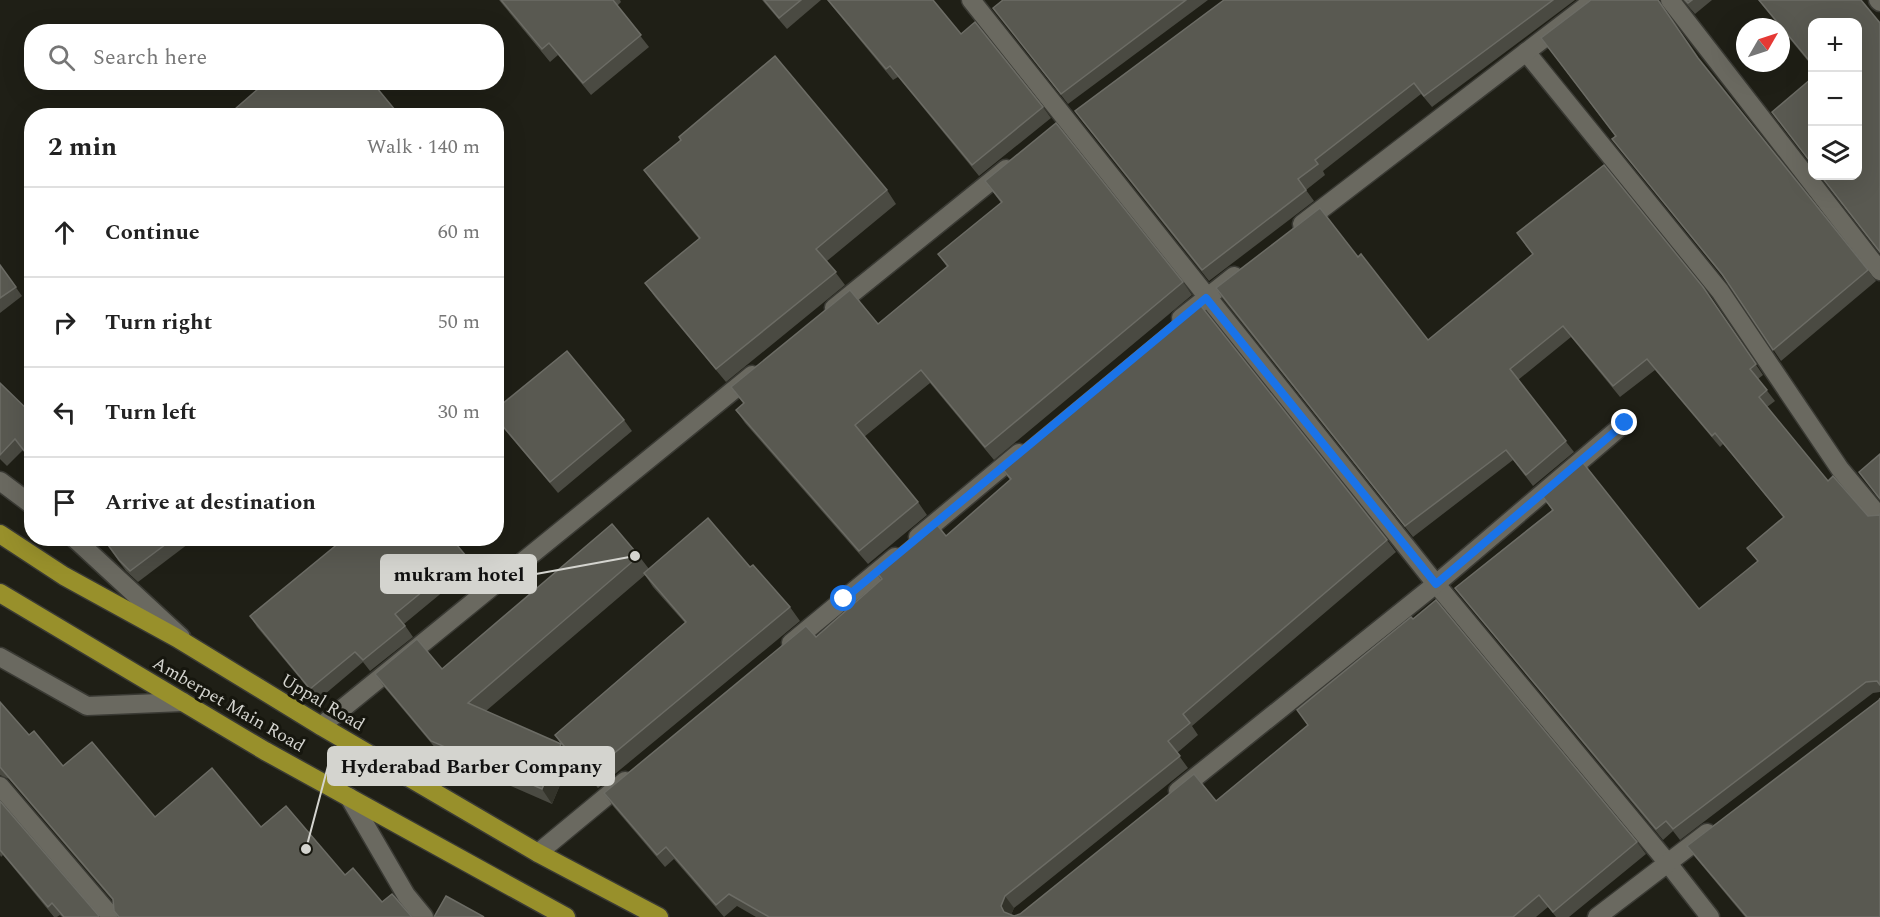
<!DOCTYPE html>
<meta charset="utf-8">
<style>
body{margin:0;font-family:Spectral,serif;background:#f2f2f2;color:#222}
.controls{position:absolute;right:18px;top:18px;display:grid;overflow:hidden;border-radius:12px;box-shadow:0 6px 24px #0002}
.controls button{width:54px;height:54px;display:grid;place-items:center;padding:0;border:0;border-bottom:2px solid #e0e0e0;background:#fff;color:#222;font:30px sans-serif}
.compass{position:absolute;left:1736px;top:18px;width:54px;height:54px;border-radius:50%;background:#fff;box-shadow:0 6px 24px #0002;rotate:51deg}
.stop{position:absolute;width:18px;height:18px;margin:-14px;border:4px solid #1a73e8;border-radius:50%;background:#fff}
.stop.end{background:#1a73e8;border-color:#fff;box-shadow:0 2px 6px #0008}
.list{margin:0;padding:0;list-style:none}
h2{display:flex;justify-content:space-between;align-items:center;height:78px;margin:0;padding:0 24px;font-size:26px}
h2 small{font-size:20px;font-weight:400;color:#767676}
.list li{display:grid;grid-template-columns:39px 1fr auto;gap:18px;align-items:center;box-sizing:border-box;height:90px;padding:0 24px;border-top:2px solid #e0e0e0}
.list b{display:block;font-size:22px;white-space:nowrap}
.list em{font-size:20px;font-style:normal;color:#767676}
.icon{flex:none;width:33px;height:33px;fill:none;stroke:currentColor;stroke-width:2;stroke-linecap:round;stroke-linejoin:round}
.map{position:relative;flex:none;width:1880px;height:917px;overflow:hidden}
.search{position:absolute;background:#fff;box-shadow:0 6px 24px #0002;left:24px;top:24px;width:480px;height:66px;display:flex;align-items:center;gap:15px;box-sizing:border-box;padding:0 21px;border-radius:24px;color:#767676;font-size:22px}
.panel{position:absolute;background:#fff;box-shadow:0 6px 24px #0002;left:24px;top:108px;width:480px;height:438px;border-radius:24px}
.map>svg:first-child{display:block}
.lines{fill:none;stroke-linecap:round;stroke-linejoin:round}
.minor-casing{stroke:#3a3a34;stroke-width:21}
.highway-casing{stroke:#3a3a34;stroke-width:21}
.minor{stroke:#6a6960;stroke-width:18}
.highway{stroke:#98902b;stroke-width:18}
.wall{fill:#4a4a42}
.shaded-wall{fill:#33332a}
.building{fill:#595951;stroke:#6c6c65;stroke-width:1.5}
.route{stroke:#1a73e8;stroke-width:8}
.labels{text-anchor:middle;stroke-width:6;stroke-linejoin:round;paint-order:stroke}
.street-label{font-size:18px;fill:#d4d4cf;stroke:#16160e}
.leader{fill:none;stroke:#d4d4cf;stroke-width:2}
.callout-dot{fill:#d4d4cf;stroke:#16160e;stroke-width:2}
.callout{fill:#d4d4cf;stroke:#d4d4cf;stroke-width:2}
.callout-label{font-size:20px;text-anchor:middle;font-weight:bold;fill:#111}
</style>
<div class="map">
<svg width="1880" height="917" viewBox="0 0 1880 917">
<rect width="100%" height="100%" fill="#1f1f16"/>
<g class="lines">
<g class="minor-casing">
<g id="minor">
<path d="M 971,0 L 1436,584 L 1667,862 L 1710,917"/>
<path d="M 1670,0 L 1880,271"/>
<path d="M 1878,0 L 1880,2"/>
<path d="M 1526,52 L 1720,291 L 1840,469 L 1880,517"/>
<path d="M 1302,224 L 1594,0"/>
<path d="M 834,308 L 1006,169"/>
<path d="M 1181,318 L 1234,276"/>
<path d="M 0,481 L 32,505"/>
<path d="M 918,537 L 1019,453"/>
<path d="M 74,538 L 181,637"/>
<path d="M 791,643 L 895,557"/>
<path d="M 0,657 L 87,706 L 183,702"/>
<path d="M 321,726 L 752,375"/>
<path d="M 0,786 L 112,917"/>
<path d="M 1178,791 L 1436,584 L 1625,423"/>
<path d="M 349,797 L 406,895 L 424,917"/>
<path d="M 538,853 L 625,781"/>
<path d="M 1597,917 L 1707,833"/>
</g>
</g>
<g class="highway-casing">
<g id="highway">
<path d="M 0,534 L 64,576 L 177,638 L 321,726 L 538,853 L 659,917"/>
<path d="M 0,593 L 265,751 L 566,917"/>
</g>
</g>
<use href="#minor" class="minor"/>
<use href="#highway" class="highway"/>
</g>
<g class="wall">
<path d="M 499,0 L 620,0 L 621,2 L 617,6 L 649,47 L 591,95 L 558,55 L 550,62 Z"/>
<path d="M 762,0 L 821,0 L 787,29 Z"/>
<path d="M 827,0 L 933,0 L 961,34 L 1043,107 L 1051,118 L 979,176 L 898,77 L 893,80 Z"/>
<path d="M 1003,0 L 1208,0 L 1068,104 L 993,8 Z"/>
<path d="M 1224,0 L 1575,0 L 1432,107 L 1421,94 L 1323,171 L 1325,175 L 1306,190 L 1314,201 L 1209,281 L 1083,122 L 1075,111 Z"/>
<path d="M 1683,0 L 1712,0 L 1695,14 Z"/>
<path d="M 1758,0 L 1861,0 L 1880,23 L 1880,253 L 1820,176 L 1857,176 L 1812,22 L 1812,66 Z"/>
<path d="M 1659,2 L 1698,58 L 1868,270 L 1876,281 L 1781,361 L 1728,283 L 1620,149 L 1612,139 L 1615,136 L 1541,38 Z"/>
<path d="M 644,170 L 887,190 L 896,204 L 827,261 L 845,285 L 726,382 L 655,297 L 645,283 L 699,239 L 654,184 Z"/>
<path d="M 985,181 L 1183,282 L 1192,295 L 994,460 L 930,383 L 864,437 L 918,502 L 927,515 L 868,564 L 745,423 L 736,410 L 744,404 L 731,387 L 878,324 L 947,267 L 938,254 L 1001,203 Z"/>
<path d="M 1517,233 L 1703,287 L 1763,375 L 1758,379 L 1775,401 L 1767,407 L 1828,481 L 1868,516 L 1879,515 L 1880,513 L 1880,692 L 1873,693 L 1680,840 L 1673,831 L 1663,840 L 1463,598 L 1455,588 L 1552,510 L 1540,493 L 1699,609 L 1758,562 L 1747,548 L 1784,518 L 1723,444 L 1720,447 L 1655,370 L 1620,397 L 1571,337 L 1518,380 L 1574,452 L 1533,486 L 1513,460 L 1413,537 L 1223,299 L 1216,288 L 1358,257 L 1428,340 L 1533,255 Z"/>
<path d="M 0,265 L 22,296 L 0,313 Z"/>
<path d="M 0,383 L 23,450 L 7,466 L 0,459 Z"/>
<path d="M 496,409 L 624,420 L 632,431 L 558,493 L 500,424 L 496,419 Z"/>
<path d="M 999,465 L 1387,540 L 1396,552 L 1192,726 L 1198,735 L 1177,753 L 1188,768 L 1014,908 L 1011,915 L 1014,916 L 1020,914 L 1216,801 L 1308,725 L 1297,710 L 1637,842 L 1646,854 L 1569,917 L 1556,917 L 1548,907 L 1536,917 L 756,917 L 737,906 L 724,917 L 674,859 L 665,867 L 613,806 L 604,793 L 816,637 L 881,580 L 874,569 L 946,536 L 1010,480 Z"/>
<path d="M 102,538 L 196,538 L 138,582 L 126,571 Z"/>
<path d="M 466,556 L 473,567 L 404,624 L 413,637 L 370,671 L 363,662 L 318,700 L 257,627 L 250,616 Z"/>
<path d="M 639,556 L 649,569 L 750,567 L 790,607 L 800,621 L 598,788 L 564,749 L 555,735 L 685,623 L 653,587 L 645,575 L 486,711 L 561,744 L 571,759 L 552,804 L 442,756 L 385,688 L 375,674 L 442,669 Z"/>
<path d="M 1879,700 L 1880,917 L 1745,917 L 1695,857 L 1687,846 Z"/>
<path d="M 0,702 L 29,735 L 63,766 L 155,817 L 261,827 L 345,875 L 382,902 L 412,917 L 118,917 L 114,911 L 113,901 L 9,779 L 0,775 Z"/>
<path d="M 0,801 L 100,917 L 62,917 L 60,915 L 57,917 L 54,917 L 3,855 L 1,857 L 0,855 Z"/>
</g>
<g class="shaded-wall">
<path d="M 561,744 L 571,759 L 552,804 L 542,789 Z"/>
<path d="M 1005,896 L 1014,908 L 1010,917 L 1004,912 L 1001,906 Z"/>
</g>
<g class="building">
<path d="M 501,0 L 613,0 L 641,35 L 583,83 L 549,43 L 542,49 Z"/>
<path d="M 764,0 L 801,0 L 779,18 Z"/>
<path d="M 828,0 L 933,0 L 961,34 L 975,22 L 1043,107 L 972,165 L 890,66 L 886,69 Z"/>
<path d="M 1003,0 L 1186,0 L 1061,94 L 993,8 Z"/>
<path d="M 1224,0 L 1553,0 L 1424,96 L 1414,83 L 1315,160 L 1318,164 L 1298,179 L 1306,190 L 1202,270 L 1075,111 Z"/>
<path d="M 1591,0 L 1658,0 L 1698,58 L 1868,270 L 1773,350 L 1722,274 L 1612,139 L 1616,136 L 1541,38 Z"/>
<path d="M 1685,0 L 1692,0 L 1688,3 Z"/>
<path d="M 1759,0 L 1861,0 L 1880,23 L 1880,252 L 1821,176 L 1857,176 L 1857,22 L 1812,22 L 1812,64 Z"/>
<path d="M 775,56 L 887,190 L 816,249 L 836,272 L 716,369 L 645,283 L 700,238 L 644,170 L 681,140 L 679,137 Z"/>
<path d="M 1812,78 L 1812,164 L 1772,112 Z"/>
<path d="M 266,82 L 364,82 L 366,85 L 369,82 L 372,82 L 400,116 L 227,116 Z"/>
<path d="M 1056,123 L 1183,282 L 985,447 L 921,370 L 855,425 L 918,502 L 859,551 L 736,410 L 744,403 L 731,387 L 850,290 L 878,324 L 948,266 L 938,254 L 1002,202 L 985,181 Z"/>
<path d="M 1604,165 L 1703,287 L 1756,364 L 1750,369 L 1767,390 L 1759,397 L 1828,481 L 1833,476 L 1868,516 L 1879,515 L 1880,513 L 1880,685 L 1877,681 L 1866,682 L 1673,829 L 1666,821 L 1656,829 L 1455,588 L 1553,510 L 1540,493 L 1580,459 L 1699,609 L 1758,561 L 1747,548 L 1784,517 L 1715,433 L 1712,436 L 1647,359 L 1613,386 L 1563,326 L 1510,369 L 1566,441 L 1526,475 L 1506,450 L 1405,526 L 1216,288 L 1320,208 L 1358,257 L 1361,254 L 1428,340 L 1533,254 L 1517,233 Z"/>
<path d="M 0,265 L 16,287 L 0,298 Z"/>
<path d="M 1197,301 L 1387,540 L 1183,714 L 1190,723 L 1168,741 L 1180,756 L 1005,896 L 1001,906 L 1004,912 L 1014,916 L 1020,914 L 1194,774 L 1216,801 L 1308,725 L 1297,710 L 1411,617 L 1413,619 L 1436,600 L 1637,842 L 1553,912 L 1539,895 L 1513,917 L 769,917 L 729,894 L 716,905 L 666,847 L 657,855 L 604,793 L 806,626 L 816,637 L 882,579 L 874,569 L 933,520 L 946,536 L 1011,479 L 999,465 Z"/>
<path d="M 567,351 L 624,420 L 550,482 L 496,418 L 496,409 Z"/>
<path d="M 0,383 L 32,414 L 32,461 L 15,439 L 0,455 Z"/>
<path d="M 1880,454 L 1880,499 L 1859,472 Z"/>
<path d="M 708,518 L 750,567 L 753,565 L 790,607 L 588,775 L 555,735 L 686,622 L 644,573 Z"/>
<path d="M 612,524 L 639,556 L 468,703 L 561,744 L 542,789 L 431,741 L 375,674 L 417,639 L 442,669 Z"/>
<path d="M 103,538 L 174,538 L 130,571 L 119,560 Z"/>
<path d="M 345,538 L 451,538 L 466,556 L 395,614 L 405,626 L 363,660 L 355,652 L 310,689 L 250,616 Z"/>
<path d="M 1880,698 L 1880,917 L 1747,917 L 1687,846 L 1879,700 Z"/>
<path d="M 0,702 L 29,735 L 34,731 L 63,766 L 92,742 L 155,817 L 212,768 L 261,827 L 286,806 L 345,875 L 353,868 L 382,902 L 392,894 L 412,917 L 119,917 L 114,911 L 113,899 L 0,767 Z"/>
<path d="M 0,801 L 99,916 L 98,917 L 64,917 L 52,903 L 48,907 L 0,850 Z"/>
<path d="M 446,896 L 484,917 L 434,917 Z"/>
</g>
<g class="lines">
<path class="route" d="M 844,599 L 1206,298 L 1436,584 L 1625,423"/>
</g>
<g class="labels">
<g class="street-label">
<text transform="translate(323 702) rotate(31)" y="6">Uppal Road</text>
<text transform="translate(229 704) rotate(30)" y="6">Amberpet Main Road</text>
</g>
</g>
<path class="leader" d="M635 556L536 574M306 849L328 766"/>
<g class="callout-dot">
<circle cx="635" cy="556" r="6"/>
<circle cx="306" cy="849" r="6"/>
</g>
<g class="callout">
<rect x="381" y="555" width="155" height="38" rx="6"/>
<rect x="328" y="747" width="286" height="38" rx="6"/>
</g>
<g class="callout-label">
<text x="459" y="581">mukram hotel</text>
<text x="471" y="773">Hyderabad Barber Company</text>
</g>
</svg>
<div class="controls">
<button>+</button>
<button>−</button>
<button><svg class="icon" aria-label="layers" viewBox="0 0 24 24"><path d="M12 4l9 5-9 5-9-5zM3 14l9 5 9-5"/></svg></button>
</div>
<svg class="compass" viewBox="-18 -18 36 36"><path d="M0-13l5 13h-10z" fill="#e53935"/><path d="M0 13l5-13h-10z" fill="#767676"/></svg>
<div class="stop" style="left:844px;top:599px"></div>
<div class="stop end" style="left:1625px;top:423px"></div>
<div class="search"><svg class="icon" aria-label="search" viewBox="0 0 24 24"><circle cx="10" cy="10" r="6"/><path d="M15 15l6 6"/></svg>Search here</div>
<section class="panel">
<h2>2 min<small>Walk · 140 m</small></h2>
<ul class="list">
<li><svg class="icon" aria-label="ahead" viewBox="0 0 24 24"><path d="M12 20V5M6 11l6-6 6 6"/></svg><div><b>Continue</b></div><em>60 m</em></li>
<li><svg class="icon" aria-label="right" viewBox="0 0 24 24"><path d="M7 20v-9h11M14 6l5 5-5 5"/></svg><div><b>Turn right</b></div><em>50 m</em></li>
<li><svg class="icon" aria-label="left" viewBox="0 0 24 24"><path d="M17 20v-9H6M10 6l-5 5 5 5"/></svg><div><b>Turn left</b></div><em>30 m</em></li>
<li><svg class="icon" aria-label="arrive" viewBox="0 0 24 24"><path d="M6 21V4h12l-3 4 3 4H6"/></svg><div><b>Arrive at destination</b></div></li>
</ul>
</section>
</div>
